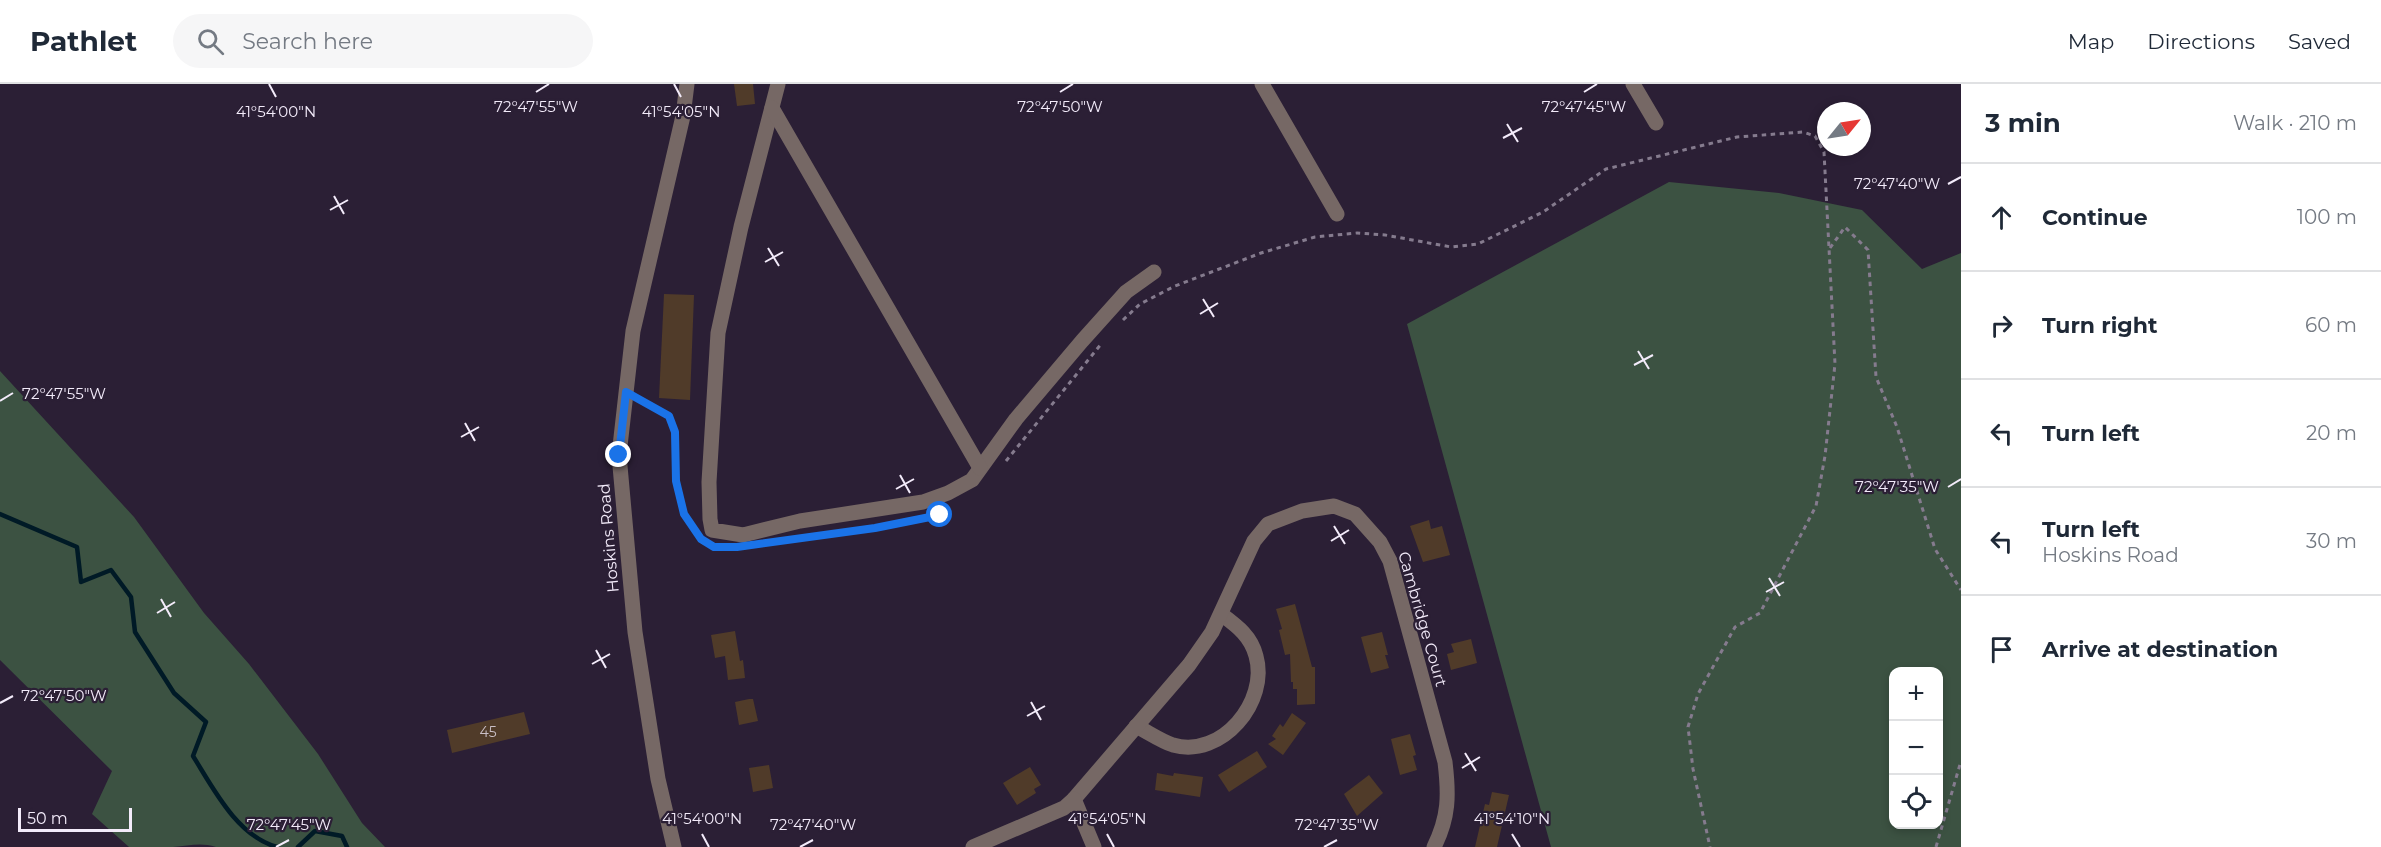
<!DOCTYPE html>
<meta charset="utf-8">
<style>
body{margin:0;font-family:Montserrat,sans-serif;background:#f6f6f7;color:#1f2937}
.controls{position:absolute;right:18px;bottom:18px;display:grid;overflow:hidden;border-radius:12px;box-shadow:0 3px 9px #0003}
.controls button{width:54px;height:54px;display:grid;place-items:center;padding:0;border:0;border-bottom:2px solid #e0e1e3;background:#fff;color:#1f2937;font:30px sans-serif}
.compass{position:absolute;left:1817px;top:18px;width:54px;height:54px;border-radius:50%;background:#fff;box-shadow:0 3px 9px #0003;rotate:60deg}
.scale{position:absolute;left:18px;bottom:15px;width:114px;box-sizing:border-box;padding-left:6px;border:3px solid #f3ebfa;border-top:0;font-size:16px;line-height:21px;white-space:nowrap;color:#f3ebfa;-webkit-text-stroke:4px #2b1f35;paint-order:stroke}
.stop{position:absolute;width:18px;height:18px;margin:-14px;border:4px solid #1a73e8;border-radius:50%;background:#fff}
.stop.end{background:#1a73e8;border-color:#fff;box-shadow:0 2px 6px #0008}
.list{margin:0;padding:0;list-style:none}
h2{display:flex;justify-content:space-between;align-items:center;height:78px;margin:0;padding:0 24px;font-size:26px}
h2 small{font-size:20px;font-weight:400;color:#747a83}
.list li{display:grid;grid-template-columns:39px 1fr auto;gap:18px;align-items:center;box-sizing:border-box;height:108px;padding:0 24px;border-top:2px solid #e0e1e3}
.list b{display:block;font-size:22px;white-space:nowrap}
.list p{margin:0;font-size:20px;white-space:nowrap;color:#747a83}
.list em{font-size:20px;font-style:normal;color:#747a83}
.icon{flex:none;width:33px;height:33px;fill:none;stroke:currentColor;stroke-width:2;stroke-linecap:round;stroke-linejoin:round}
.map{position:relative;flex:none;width:1961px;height:763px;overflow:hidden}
header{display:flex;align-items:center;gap:36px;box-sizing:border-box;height:84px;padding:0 30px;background:#fff;border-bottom:2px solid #e0e1e3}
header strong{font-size:28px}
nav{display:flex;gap:33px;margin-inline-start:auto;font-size:21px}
.search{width:420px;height:54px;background:#f6f6f7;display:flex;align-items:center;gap:15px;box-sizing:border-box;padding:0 21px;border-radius:33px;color:#747a83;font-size:22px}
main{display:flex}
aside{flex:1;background:#fff}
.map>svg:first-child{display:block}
.green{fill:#3c5242;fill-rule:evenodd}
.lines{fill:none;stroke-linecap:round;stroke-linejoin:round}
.stream{stroke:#001a26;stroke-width:4.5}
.building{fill:#503b29}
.path{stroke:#857b8e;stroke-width:3;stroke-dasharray:4.5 4.5;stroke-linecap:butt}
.minor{stroke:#766865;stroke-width:15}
.route{stroke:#1a73e8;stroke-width:8}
.ticks{fill:none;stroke:#f3ebfa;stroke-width:2}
.labels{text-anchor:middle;stroke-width:4.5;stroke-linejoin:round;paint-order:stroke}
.number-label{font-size:14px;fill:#cabfc6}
.street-label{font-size:16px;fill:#f3ebfa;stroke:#2b1f35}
.ticks-label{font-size:15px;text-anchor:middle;fill:#f3ebfa;stroke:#2b1f35;stroke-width:4.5;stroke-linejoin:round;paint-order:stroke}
</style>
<header>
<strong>Pathlet</strong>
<div class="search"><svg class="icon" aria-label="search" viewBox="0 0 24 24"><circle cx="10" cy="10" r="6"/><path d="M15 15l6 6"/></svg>Search here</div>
<nav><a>Map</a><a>Directions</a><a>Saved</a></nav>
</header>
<main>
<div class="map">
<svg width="1961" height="763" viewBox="0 0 1961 763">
<rect width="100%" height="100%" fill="#2b1f35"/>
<g class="green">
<path d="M 1669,98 L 1779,109 L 1862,126 L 1922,185 L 1961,169 L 1961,763 L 1551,763 L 1407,240 ZM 1894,588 L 1938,588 L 1938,740 L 1894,740 Z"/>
<path d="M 0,287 L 134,433 L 204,529 L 249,580 L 318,670 L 362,739 L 385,763 L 216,763 C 200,758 189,762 173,763 C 159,763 144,763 129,763 L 92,730 L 112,687 L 0,576 Z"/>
</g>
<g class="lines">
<g class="stream">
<path d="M 0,430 L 77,463 L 81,498 L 111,486 L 131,513 L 135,548 L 174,609 L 206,638 L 193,672 C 213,704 237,752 277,763"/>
<path d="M 298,763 L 315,747 L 342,752 L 347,763"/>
</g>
</g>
<g class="building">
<path d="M 734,0 L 753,0 L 755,20 L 737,22 Z"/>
<path d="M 664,210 L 694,211 L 690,316 L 659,314 Z"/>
<path d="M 1429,436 L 1431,445 L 1442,442 L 1450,471 L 1423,478 L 1410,442 Z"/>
<path d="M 1295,520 L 1312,583 L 1315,583 L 1315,620 L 1297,621 L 1297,605 L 1293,605 L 1293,598 L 1291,598 L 1290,570 L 1285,571 L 1279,546 L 1282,545 L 1276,525 Z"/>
<path d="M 735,547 L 740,577 L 743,576 L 745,594 L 728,596 L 725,572 L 715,574 L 711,551 Z"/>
<path d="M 1382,548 L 1388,571 L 1385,571 L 1389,584 L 1371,589 L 1361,553 Z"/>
<path d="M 1471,555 L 1477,579 L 1451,586 L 1447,570 L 1454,568 L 1451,560 Z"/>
<path d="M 749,615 L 753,615 L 758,637 L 739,641 L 735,618 Z"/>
<path d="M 524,628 L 530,650 L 452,669 L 447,646 Z"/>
<path d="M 1292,629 L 1306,639 L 1283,671 L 1268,660 L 1276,655 L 1272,652 L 1280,640 L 1283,643 Z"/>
<path d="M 1410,650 L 1416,671 L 1413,672 L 1417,686 L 1400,691 L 1391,655 Z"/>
<path d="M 1257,667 L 1267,683 L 1229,708 L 1218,691 Z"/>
<path d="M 769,681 L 773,704 L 753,708 L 749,684 Z"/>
<path d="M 1030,683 L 1041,701 L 1034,705 L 1036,709 L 1017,721 L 1003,699 Z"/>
<path d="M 1157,689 L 1173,692 L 1174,689 L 1203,693 L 1200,713 L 1155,706 Z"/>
<path d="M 1369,691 L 1383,709 L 1357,732 L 1344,710 Z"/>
<path d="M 1492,708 L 1509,711 L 1497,763 L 1475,763 L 1485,720 L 1489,721 Z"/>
</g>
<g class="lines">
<g class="path">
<path d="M 1830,164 L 1845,143 L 1868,166 L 1876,293 L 1897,343 L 1935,465 L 1961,506"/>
<path d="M 1123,236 L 1140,220 L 1175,202 L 1261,169 L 1315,153 L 1357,149 L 1385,151 L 1451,163 L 1478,160 L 1543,128 L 1606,85 L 1737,53 L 1803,48 L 1815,52 L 1824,68 L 1835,280 L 1825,372 L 1816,422 L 1760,529 L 1735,543 L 1698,610 L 1688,643 L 1693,685 L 1710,763"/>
<path d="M 639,315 L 669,332 C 680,364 671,399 684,430 C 687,437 693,444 697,450"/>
<path d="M 1006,377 L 1102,259"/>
<path d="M 928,434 L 940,431 L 949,426"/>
<path d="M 791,456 L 875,445 L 921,435"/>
<path d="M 1936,763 L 1961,677"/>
</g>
<g class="minor">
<path d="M 778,0 L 741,143 L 718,249 L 709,398 L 710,435 L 712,446 L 743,451 L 800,437 L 923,418 L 948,409 L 972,396 L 1016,335 L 1082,257 L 1126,208 L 1154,188"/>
<path d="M 1262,0 L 1337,130"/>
<path d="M 1633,0 L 1656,39"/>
<path d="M 772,24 L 980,384"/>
<path d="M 1136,642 C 1148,648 1161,657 1173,661 C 1222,675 1269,617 1256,572 C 1251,552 1237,542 1221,530"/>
<path d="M 1074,715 L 1189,581 L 1212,548 L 1254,457 L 1268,440 L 1302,427 L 1334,422 L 1355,430 L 1380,458 L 1390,477 L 1445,678 C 1449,711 1449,733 1434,763"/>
<path d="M 674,763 L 658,695 L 635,548 L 619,371 L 633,247 L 683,32 L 687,0"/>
<path d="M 973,763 L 1064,724 L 1074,715 L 1094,763"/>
</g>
</g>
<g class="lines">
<path class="route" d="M 619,371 L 626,308 L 669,332 L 675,348 L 676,397 L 684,430 L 701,455 L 714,463 L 737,463 L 875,444 L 940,431"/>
</g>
<path class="ticks" d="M 269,0 L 276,13M 674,0 L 681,13M 536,8 L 549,0M 1060,8 L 1073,0M 1584,8 L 1597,0M 1507,40 L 1518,58M 1503,54 L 1522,44M 1948,100 L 1961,93M 334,112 L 344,130M 330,126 L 348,116M 768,164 L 779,182M 765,178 L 783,168M 1203,215 L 1214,233M 1200,230 L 1218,219M 1638,267 L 1649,285M 1634,281 L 1653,271M 0,317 L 13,309M 465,339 L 475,357M 461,353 L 479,343M 900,391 L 910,409M 1948,403 L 1961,395M 896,405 L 914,395M 1334,442 L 1345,460M 1331,457 L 1349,446M 1769,494 L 1780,512M 1766,508 L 1784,498M 161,515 L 171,533M 157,529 L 175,518M 596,566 L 606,584M 592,580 L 610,570M 1031,618 L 1041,636M 0,619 L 13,612M 1027,632 L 1045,622M 1465,669 L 1476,687M 1462,684 L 1480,673M 702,750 L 709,763M 1107,750 L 1114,763M 1512,750 L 1520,763M 276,763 L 289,756M 800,763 L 813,756M 1324,763 L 1337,756"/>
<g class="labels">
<g class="number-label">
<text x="488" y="653">45</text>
</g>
<g class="street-label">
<text transform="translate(608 454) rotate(-95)" y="6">Hoskins Road</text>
<text transform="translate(1423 535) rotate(74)" y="6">Cambridge Court</text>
</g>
</g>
<g class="ticks-label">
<text x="536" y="28">72°47'55"W</text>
<text x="1060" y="28">72°47'50"W</text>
<text x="1584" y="28">72°47'45"W</text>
<text x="276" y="33">41°54'00"N</text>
<text x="681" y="33">41°54'05"N</text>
<text x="1897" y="105">72°47'40"W</text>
<text x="64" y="315">72°47'55"W</text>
<text x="1897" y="408">72°47'35"W</text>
<text x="64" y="617">72°47'50"W</text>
<text x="702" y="740">41°54'00"N</text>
<text x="1107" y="740">41°54'05"N</text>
<text x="1512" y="740">41°54'10"N</text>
<text x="289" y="746">72°47'45"W</text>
<text x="813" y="746">72°47'40"W</text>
<text x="1337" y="746">72°47'35"W</text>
</g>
</svg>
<div class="controls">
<button>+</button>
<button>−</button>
<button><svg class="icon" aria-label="locate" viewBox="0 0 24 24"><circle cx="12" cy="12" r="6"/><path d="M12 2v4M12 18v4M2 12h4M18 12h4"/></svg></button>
</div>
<svg class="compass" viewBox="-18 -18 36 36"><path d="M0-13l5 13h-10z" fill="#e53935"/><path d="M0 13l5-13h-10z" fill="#747a83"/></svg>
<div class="scale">50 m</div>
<div class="stop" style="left:940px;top:431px"></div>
<div class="stop end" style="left:619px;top:371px"></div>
</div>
<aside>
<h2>3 min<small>Walk · 210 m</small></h2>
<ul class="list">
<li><svg class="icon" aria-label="ahead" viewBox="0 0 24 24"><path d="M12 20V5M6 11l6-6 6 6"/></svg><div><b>Continue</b></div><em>100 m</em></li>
<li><svg class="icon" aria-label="right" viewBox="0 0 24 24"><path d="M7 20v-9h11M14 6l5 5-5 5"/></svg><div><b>Turn right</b></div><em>60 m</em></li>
<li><svg class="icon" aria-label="left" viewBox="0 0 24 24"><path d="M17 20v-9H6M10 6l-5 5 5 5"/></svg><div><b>Turn left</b></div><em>20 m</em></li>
<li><svg class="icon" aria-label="left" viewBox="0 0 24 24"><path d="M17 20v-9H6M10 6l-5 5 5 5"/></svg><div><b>Turn left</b><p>Hoskins Road</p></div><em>30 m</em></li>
<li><svg class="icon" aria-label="arrive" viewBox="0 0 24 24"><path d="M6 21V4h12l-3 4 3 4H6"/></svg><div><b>Arrive at destination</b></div></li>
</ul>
</aside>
</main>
